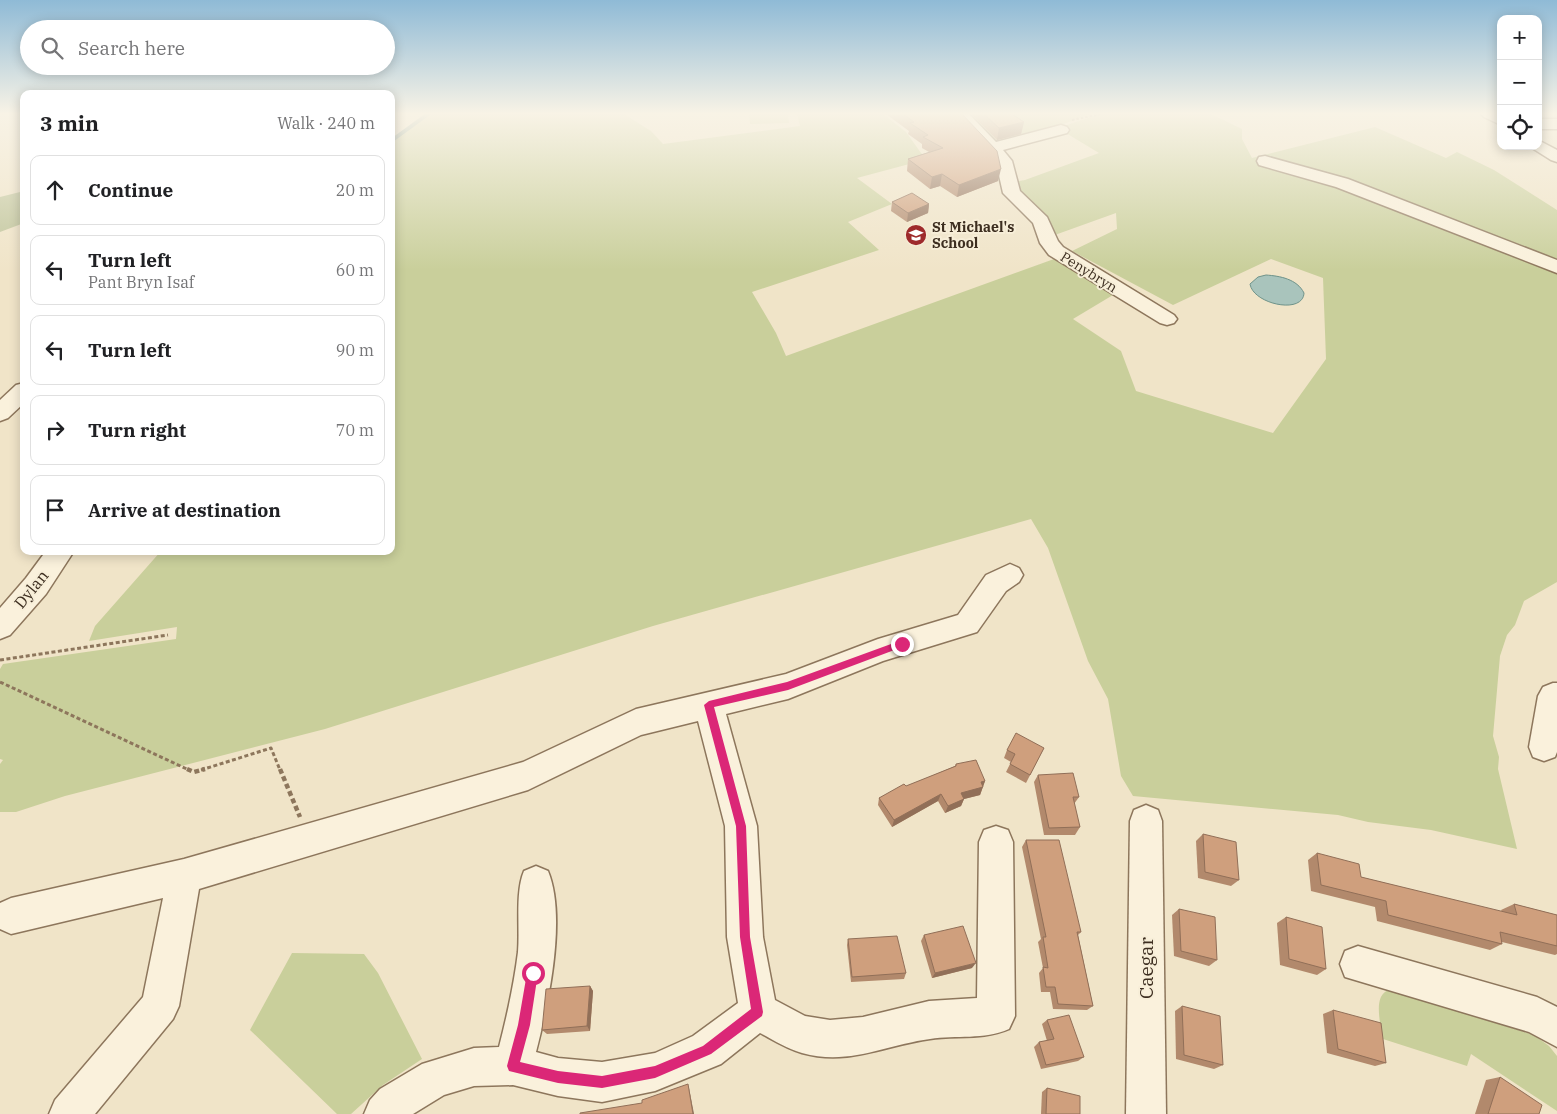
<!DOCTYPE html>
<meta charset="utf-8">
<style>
body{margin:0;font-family:"IBM Plex Serif",serif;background:#f6f6f6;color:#202124}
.controls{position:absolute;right:15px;top:15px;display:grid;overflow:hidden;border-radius:10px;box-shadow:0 2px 12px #0003}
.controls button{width:45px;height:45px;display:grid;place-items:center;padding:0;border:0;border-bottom:1px solid #e0e0e0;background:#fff;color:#202124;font:25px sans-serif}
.stop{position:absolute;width:15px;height:15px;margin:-11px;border:4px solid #db2777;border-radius:50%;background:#fff}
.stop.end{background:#db2777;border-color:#fff;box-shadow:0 1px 5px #0008}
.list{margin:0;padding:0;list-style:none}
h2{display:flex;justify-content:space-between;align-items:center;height:65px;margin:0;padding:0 20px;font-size:21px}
h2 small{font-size:16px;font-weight:400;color:#757577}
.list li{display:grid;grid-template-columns:32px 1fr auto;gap:15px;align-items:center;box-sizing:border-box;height:70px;margin:0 10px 10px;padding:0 10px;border:1px solid #e0e0e0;border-radius:10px}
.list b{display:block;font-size:19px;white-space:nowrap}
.list p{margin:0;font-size:16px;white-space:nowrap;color:#757577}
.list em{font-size:16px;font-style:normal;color:#757577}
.icon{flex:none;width:28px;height:28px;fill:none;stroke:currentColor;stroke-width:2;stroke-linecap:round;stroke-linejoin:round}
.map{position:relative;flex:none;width:1557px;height:1114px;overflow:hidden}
.search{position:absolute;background:#fff;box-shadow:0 2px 12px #0003;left:20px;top:20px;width:375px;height:55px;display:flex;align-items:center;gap:12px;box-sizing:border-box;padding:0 18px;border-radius:28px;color:#757577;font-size:19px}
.panel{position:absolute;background:#fff;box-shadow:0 2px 12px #0003;left:20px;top:90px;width:375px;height:465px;border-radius:10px}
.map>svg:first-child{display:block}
.green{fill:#c9cf9b}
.cemetery{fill:#bfc49a}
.water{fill:#a9c4bc;stroke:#6f938a}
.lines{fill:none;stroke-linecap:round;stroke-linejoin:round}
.stream{stroke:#6f938a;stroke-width:4}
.minor-casing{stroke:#8d765c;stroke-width:3}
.path-far2{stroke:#8d765c;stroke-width:2;stroke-dasharray:2.5 2;stroke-linecap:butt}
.path-far1{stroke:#8d765c;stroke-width:3;stroke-dasharray:4 2.5;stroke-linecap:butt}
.path{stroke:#8d765c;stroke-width:4.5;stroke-dasharray:5 3;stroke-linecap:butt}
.minor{fill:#faf1dc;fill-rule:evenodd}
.wall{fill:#b2896c}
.shaded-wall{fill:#916f58}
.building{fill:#cf9f7d;stroke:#916f58}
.route{fill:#db2777}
.labels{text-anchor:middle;stroke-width:4;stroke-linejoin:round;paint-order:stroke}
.far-poi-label{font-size:14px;font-weight:bold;fill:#3d2e20;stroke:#f7eed8;text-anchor:start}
.far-street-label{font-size:14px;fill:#3d2e20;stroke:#f7eed8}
.street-label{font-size:16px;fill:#3d2e20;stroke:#f7eed8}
.near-street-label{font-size:19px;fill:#3d2e20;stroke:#f7eed8}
</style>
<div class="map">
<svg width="1557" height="1114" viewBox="0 0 1557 1114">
<rect width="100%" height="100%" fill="#f0e4c8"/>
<g class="green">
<path d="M 428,114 L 624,114 L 651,131 L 663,144 L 800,126 L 797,114 L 883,114 L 906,132 L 921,153 L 928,159 L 857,178 L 892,204 L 848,222 L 879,250 L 752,292 L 776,333 L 786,356 L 1054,259 L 1113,295 L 1073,319 L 1121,351 L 1136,391 L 1273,433 L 1326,359 L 1323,278 L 1271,259 L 1173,305 L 1072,251 L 1117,229 L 1116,213 L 1052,236 L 1023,201 L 1013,182 L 1025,180 L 1099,153 L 1061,130 L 1064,126 L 1100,114 L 1211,114 L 1242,129 L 1242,139 L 1252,158 L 1375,127 L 1446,158 L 1457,152 L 1494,170 L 1557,210 L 1557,582 L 1524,601 L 1515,625 L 1507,635 L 1500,656 L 1493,736 L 1499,757 L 1498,769 L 1517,849 L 1431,830 L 1368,822 L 1338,815 L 1133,796 L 1121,776 L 1108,699 L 1088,661 L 1048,548 L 1031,519 L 653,626 L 325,729 L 65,796 L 16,812 L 0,812 L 0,764 L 3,760 L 0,759 L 0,669 L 3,664 L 176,639 L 177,627 L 89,641 L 95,626 L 161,551 L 391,551 L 391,141 Z"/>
<path d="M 749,114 L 788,114 L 789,123 L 750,124 Z"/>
<path d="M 965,114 L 1090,114 L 1058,126 L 996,145 Z"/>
<path d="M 292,953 L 364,954 L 378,973 L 422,1059 L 383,1085 L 351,1114 L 337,1114 L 250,1030 Z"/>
<path d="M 1389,990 L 1534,1035 L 1549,1046 L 1557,1056 L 1557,1111 L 1471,1054 L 1467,1066 L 1383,1039 C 1381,1026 1372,995 1389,990 Z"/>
</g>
<path class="cemetery" d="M 24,191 L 24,223 L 0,232 L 0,197 Z"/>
<path class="water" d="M 1266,275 C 1280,276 1297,279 1304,293 C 1303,315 1253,304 1250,284 L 1258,277 Z"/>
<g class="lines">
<path class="stream" d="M 391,141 L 428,114"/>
<g class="minor-casing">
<g id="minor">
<path d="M 953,114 L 969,114 L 996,142 L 1061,125 L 1067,127 L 1069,130 L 1067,133 L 1003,150 L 1012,161 L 1020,191 L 1047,217 L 1058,241 L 1063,247 L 1174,315 L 1177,319 L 1174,323 L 1167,325 L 1160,323 L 1049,255 L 1040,243 L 1033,223 L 1003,193 L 996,162 Z"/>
<path d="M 1481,114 L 1501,114 L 1501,125 L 1484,117 Z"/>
<rect x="1538" y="119" width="19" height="10"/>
<path d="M 1538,140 L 1557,150 L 1557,162 L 1551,160 L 1532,148 L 1531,146 L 1538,146 Z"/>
<path d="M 1265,156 L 1348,179 L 1557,260 L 1557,273 L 1336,187 L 1259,165 L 1257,161 L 1259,157 Z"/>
<path d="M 24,383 L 24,403 L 8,418 L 0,421 L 0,400 L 16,385 Z"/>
<path d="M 46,551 L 74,551 L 46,594 L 10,635 L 0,639 L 0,608 L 26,578 Z"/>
<path d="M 1010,564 L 1019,568 L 1023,575 L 1019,582 L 1006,591 L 977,632 L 883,661 L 788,699 L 726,714 L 757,826 L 763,937 L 775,1000 L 805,1016 L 830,1020 L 863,1017 L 929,1001 L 977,998 L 979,842 L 984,830 L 996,826 L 1008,830 L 1013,842 L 1015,1016 L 1009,1029 C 984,1040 956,1035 930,1039 C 885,1045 849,1066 802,1053 C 787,1049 773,1040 760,1033 L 721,1064 L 655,1091 L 602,1102 L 558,1096 L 513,1085 L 474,1086 L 444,1095 L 413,1114 L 364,1114 L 370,1100 L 380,1089 L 422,1064 L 474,1048 L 499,1047 C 507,1016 514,984 518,952 C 520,927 515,892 524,871 L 536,866 L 548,871 C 567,917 548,1005 536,1052 L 558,1058 L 602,1062 L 655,1053 L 693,1036 L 738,1003 L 727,937 L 725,826 L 698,721 L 641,735 L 528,790 L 199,889 L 179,1006 L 173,1019 L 95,1114 L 49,1114 L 55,1100 L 143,997 L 163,898 L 11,934 L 0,929 L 0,903 L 11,898 L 184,859 L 523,762 L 636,709 L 786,674 L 878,639 L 958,615 L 986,575 Z"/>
<path d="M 1553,683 L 1557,683 L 1557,752 L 1555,757 L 1544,761 L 1533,757 L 1529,747 L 1538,696 L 1543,687 Z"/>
<path d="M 1146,805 L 1158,810 L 1162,821 L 1166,1114 L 1126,1114 L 1130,821 L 1134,810 Z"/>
<path d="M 1358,946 L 1537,997 L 1557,1007 L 1557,1047 L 1529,1032 L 1345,977 L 1340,964 L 1345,951 Z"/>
</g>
</g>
<path class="path-far2" d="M 1072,120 L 1101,114"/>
<g class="path-far1">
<path d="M 0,660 L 168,635"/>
<path d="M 0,682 L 189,770"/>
<path d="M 201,770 L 271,748 L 280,770"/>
</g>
<g class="path">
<path d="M 187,769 L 194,772 L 205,769"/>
<path d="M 280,769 L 300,817"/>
</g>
<use href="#minor" class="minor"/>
</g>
<g class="wall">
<path d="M 886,114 L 962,114 L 998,181 L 957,197 L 940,186 L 930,189 L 907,171 L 908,159 L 929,152 L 922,148 L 922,144 L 908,134 L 909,131 Z"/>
<path d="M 971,114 L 1012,114 L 1024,122 L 1021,134 L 997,140 Z"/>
<path d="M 892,202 L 929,204 L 928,213 L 907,222 L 891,211 Z"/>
<path d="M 1044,748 L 1026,783 L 1006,772 L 1011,762 L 1004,758 L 1007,750 Z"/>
<path d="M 956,764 L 985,781 L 980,795 L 964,799 L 961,806 L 945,813 L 938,801 L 892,827 L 878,805 L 879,798 L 955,766 Z"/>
<path d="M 1038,775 L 1079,797 L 1074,804 L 1080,827 L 1075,835 L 1044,835 L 1034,782 Z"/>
<path d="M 1203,834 L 1239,880 L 1231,886 L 1198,878 L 1196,841 Z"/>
<path d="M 1026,840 L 1081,932 L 1078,935 L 1093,1006 L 1087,1010 L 1053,1009 L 1050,992 L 1041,992 L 1039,973 L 1043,968 L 1038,942 L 1041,939 L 1022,847 Z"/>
<path d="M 1317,853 L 1361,877 L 1502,912 L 1501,910 L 1514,904 L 1557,915 L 1557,954 L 1555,955 L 1502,942 L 1502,944 L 1490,950 L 1377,921 L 1375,907 L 1311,891 L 1308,860 Z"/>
<path d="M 1179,909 L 1217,960 L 1209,966 L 1174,956 L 1172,915 Z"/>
<path d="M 1286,917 L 1326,969 L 1317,975 L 1280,965 L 1277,923 Z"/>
<path d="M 924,935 L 972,968 L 932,978 L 921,941 Z"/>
<path d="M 848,939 L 906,973 L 904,979 L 851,982 L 847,945 Z"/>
<path d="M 590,986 L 593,991 L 590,1031 L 547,1034 L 542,1030 Z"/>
<path d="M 1182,1006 L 1223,1065 L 1214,1069 L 1176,1059 L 1175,1011 Z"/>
<path d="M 1333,1010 L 1386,1063 L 1375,1066 L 1327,1053 L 1323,1014 Z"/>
<path d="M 1047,1020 L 1084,1057 L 1078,1061 L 1041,1069 L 1034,1047 L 1039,1042 L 1047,1041 L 1042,1024 Z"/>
<path d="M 1500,1077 L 1539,1114 L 1475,1114 L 1486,1080 Z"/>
<path d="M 1047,1088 L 1080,1114 L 1041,1114 L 1042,1092 Z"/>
</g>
<g class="shaded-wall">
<path d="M 1024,122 L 1021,134 L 997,140 L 999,128 Z"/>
<path d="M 1001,169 L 998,181 L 957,197 L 959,185 Z"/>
<path d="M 942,174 L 940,186 L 930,189 L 932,177 Z"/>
<path d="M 929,204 L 928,213 L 907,222 L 908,213 Z"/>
<path d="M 985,781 L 980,795 L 964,799 L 961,806 L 945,813 L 948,806 L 961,793 L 981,782 Z"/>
<path d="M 941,794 L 938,801 L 892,827 L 894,820 Z"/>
<path d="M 976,963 L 972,968 L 932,978 L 935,973 Z"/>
<path d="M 590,986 L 593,991 L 590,1031 L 587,1026 Z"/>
<path d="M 688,1084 L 689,1088 L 694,1114 L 693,1114 Z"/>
</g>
<g class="building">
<path d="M 903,114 L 962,114 L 997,151 L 1001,169 L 959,185 L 942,174 L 932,177 L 908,159 L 943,148 L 923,137 L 928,135 L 910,123 L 914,122 Z"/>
<path d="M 984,114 L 1012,114 L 1024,122 L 999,128 Z"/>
<path d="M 912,193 L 929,204 L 908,213 L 892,202 Z"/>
<path d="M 1016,733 L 1044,748 L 1030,775 L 1010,764 L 1015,754 L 1007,750 Z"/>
<path d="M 976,760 L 985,781 L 981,782 L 983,787 L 961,793 L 964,799 L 948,806 L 941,794 L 894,820 L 879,798 L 904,784 L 906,786 L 956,766 L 956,764 Z"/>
<path d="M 1073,773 L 1079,797 L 1073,797 L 1080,827 L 1049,828 L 1038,775 Z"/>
<path d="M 1203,834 L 1236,842 L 1239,880 L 1205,872 Z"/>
<path d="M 1026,840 L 1059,840 L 1081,932 L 1077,932 L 1093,1006 L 1058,1004 L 1055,987 L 1046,987 L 1043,967 L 1048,968 L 1043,937 L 1046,937 Z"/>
<path d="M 1317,853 L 1359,864 L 1361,877 L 1517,915 L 1514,904 L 1557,915 L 1557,946 L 1500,932 L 1502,944 L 1388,915 L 1386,901 L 1321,885 Z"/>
<path d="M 1179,909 L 1215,917 L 1217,960 L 1181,951 Z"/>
<path d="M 1286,917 L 1322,927 L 1326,969 L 1289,959 Z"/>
<path d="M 963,926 L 976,963 L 935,973 L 924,935 Z"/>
<path d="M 897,936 L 906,973 L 852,977 L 848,939 Z"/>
<path d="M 590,986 L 587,1026 L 542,1030 L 546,989 Z"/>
<path d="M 1182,1006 L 1220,1016 L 1223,1065 L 1184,1055 Z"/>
<path d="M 1333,1010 L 1381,1023 L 1386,1063 L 1338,1049 Z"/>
<path d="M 1069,1015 L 1084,1057 L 1046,1065 L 1039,1042 L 1054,1039 L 1047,1020 Z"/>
<path d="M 1500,1077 L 1542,1105 L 1539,1114 L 1488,1114 Z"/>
<path d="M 688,1084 L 693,1114 L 580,1114 L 580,1113 L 642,1103 L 642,1100 Z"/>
<path d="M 1047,1088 L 1080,1096 L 1080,1114 L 1046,1114 Z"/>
</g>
<linearGradient id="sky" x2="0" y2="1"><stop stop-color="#8fbad6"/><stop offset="0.42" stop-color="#f8f3e6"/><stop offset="1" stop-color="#f8f3e6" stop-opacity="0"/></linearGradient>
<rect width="1557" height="270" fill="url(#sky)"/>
<path class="route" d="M 902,640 L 907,644 L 905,646 L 788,690 L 714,707 L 746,826 L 750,937 L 763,1012 L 762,1016 L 711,1054 L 655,1078 L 602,1088 L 558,1083 L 509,1071 L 507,1066 L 518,1025 L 527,973 L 529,969 L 533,967 L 537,969 L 538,973 L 530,1025 L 520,1062 L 558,1071 L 602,1076 L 655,1066 L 703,1046 L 751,1009 L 740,937 L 736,826 L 704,705 L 709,701 L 787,682 Z"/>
<defs>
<g id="school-disc" transform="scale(1.125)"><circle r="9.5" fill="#9e2a2b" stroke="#f7eed8"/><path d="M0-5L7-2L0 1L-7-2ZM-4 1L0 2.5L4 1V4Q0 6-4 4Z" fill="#fff"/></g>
</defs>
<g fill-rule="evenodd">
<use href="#school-disc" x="916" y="235"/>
</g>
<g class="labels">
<g class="far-poi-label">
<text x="932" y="232">St Michael's<tspan x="932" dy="16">School</tspan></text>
</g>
<g class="far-street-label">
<text transform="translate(1089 272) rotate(32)" y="5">Penybryn</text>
</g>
<g class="street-label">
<text transform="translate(31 589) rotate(-51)" y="6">Dylan</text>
</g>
<g class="near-street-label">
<text transform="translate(1146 968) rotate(-90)" y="7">Caegar</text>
</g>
</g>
</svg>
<div class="controls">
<button>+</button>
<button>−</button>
<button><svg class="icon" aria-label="locate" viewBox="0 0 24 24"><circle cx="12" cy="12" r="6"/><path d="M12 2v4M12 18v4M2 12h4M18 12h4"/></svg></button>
</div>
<div class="stop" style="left:533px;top:973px"></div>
<div class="stop end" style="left:902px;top:644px"></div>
<div class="search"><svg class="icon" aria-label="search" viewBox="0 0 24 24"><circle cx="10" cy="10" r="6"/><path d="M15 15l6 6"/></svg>Search here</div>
<section class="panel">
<h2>3 min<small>Walk · 240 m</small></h2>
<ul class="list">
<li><svg class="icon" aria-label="ahead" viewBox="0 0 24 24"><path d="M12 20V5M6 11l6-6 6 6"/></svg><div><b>Continue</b></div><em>20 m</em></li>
<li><svg class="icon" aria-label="left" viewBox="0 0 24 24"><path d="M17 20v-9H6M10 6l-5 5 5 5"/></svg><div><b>Turn left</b><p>Pant Bryn Isaf</p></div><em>60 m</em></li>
<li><svg class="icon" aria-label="left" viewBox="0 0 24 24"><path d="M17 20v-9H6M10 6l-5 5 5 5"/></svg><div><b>Turn left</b></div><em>90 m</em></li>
<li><svg class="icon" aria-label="right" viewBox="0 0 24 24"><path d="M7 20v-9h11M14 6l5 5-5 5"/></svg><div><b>Turn right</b></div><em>70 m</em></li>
<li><svg class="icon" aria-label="arrive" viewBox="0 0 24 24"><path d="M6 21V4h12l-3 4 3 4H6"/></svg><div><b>Arrive at destination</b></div></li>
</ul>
</section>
</div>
